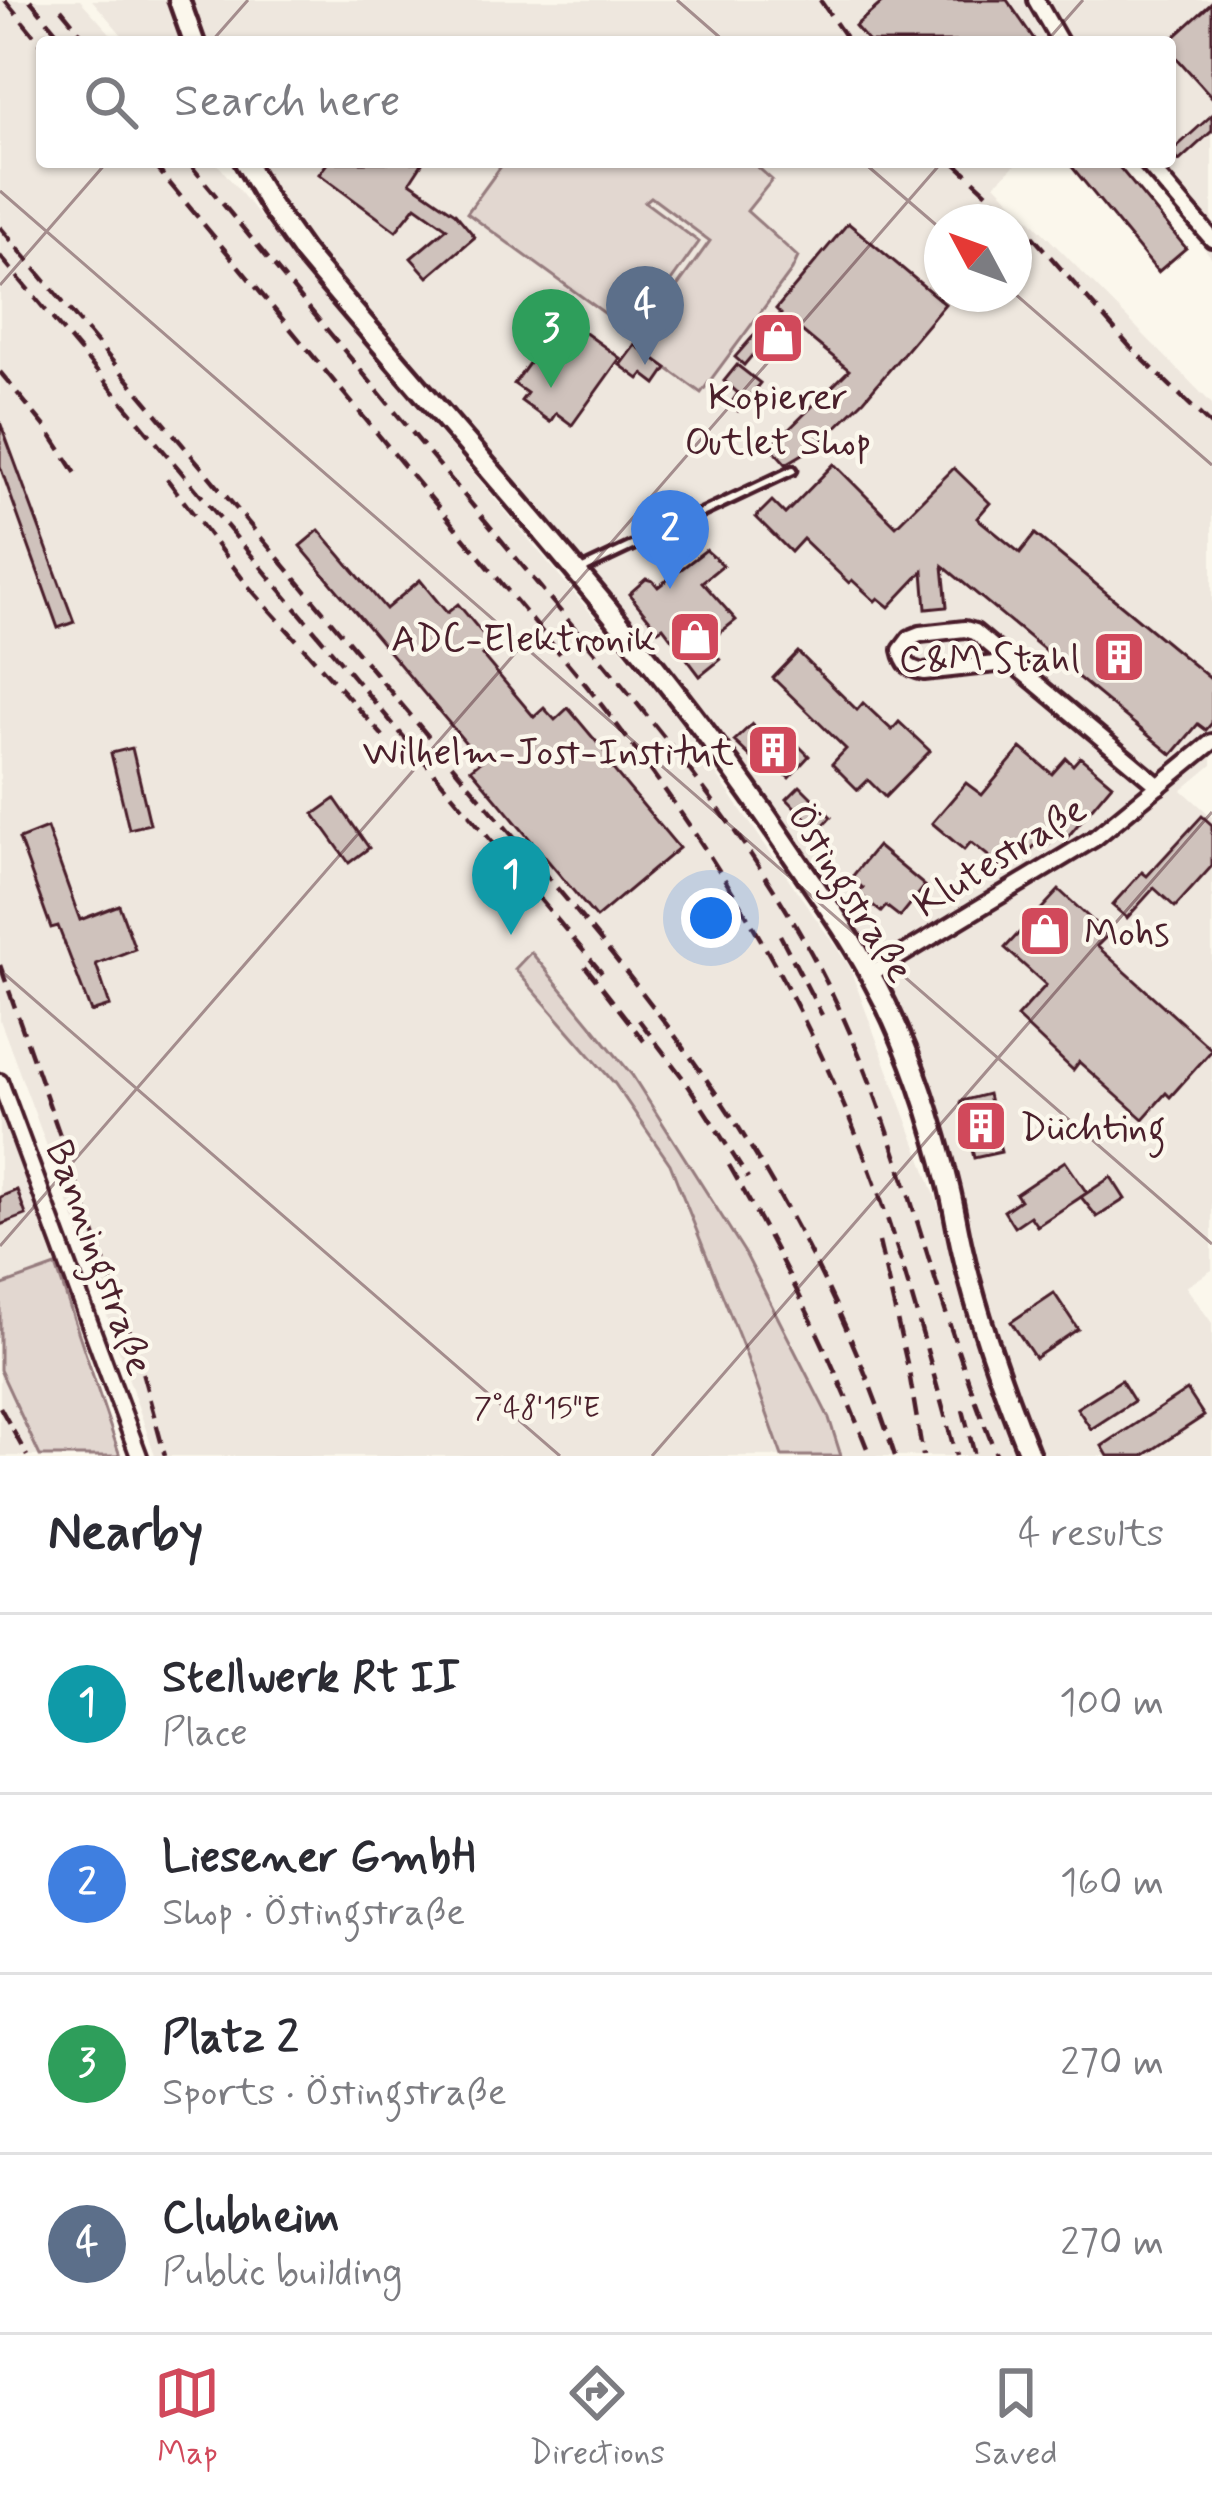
<!DOCTYPE html>
<meta charset="utf-8">
<style>
body{margin:0;font-family:Mynerve,sans-serif;background:#f2f2f3;color:#2b2b33}
.compass{position:absolute;left:924px;top:204px;width:108px;height:108px;border-radius:50%;background:#fff;box-shadow:0 3px 9px #0004;rotate:311deg}
.you{position:absolute;left:711px;top:918px;width:42px;height:42px;margin:-30px;border:9px solid #fff;border-radius:50%;background:#1a73e8;box-shadow:0 0 0 18px #1a73e833}
.badge{display:grid;place-items:center;width:78px;height:78px;border-radius:50%;background:#d1495b;color:#fff;font-size:39px;font-weight:700}
.pin{position:absolute;translate:-50% -99px;filter:drop-shadow(0 3px 6px #0008)}
.pin::after{content:'';position:absolute;top:63px;width:42px;height:36px;background:inherit;clip-path:polygon(0 0,100% 0,50% 100%)}
.list{margin:0;padding:0;list-style:none}
h2{display:flex;justify-content:space-between;align-items:center;height:156px;margin:0;padding:0 48px;font-size:51px}
h2 small{font-size:39px;font-weight:400;color:#7c7c81}
.list li{display:grid;grid-template-columns:78px 1fr auto;gap:36px;align-items:center;box-sizing:border-box;height:180px;padding:0 48px;border-top:3px solid #e1e1e2}
.list b{display:block;font-size:45px;white-space:nowrap}
.list p{margin:0;font-size:39px;white-space:nowrap;color:#7c7c81}
.list em{font-size:39px;font-style:normal;color:#7c7c81}
.icon{flex:none;width:66px;height:66px;fill:none;stroke:currentColor;stroke-width:2;stroke-linecap:round;stroke-linejoin:round}
.map{position:relative;flex:none;width:1212px;height:1456px;overflow:hidden}
.search{position:absolute;background:#fff;box-shadow:0 3px 9px #0004;left:36px;right:36px;top:36px;height:132px;display:flex;align-items:center;gap:30px;box-sizing:border-box;padding:0 42px;border-radius:12px;color:#7c7c81;font-size:45px}
.sheet{height:876px;background:#fff}
nav{display:flex;justify-content:space-around;align-items:center;box-sizing:border-box;height:168px;border-top:3px solid #e1e1e2;background:#fff;font-size:33px;color:#7c7c81}
nav a{display:grid;justify-items:center;gap:6px}
nav .on{color:#d1495b}
.map>svg:first-child{display:block}
.built{fill:#eee7de;fill-rule:evenodd}
.green{fill:#e2d7d0;stroke:#967b7e;stroke-width:3}
.building{fill:#cfc2bc;stroke:#4a1f2b;stroke-width:3}
.lines{fill:none;stroke-linecap:round;stroke-linejoin:round}
.lane-casing{stroke:#4a1f2b;stroke-width:15}
.street-casing{stroke:#4a1f2b;stroke-width:22}
.secondary-casing{stroke:#4a1f2b;stroke-width:27}
.lane{stroke:#fbf7ec;stroke-width:6}
.street{stroke:#fbf7ec;stroke-width:14}
.secondary{stroke:#fbf7ec;stroke-width:18}
.rail{stroke:#4a1f2b;stroke-width:4.5;stroke-dasharray:18 9;stroke-linecap:butt}
.ticks{fill:none;stroke:#4a1f2b;stroke-width:3;stroke-opacity:0.45}
.labels{text-anchor:middle;stroke-width:9;stroke-linejoin:round;paint-order:stroke}
.poi-label{font-size:39px;fill:#4a1f2b;stroke:#fbf7ec;text-anchor:end}
.street-label{font-size:39px;fill:#4a1f2b;stroke:#fbf7ec}
.ticks-label{font-size:30px;text-anchor:middle;fill:#4a1f2b;stroke:#fbf7ec;stroke-width:9;stroke-linejoin:round;paint-order:stroke}
</style>
<div class="map">
<svg width="1212" height="1456" viewBox="0 0 1212 1456">
<rect width="100%" height="100%" fill="#fbf7ec"/>
<filter id="ink" filterUnits="userSpaceOnUse"><feTurbulence type="fractalNoise" baseFrequency=".00833" numOctaves="2"/><feDisplacementMap in="SourceGraphic" scale="24" xChannelSelector="R" yChannelSelector="G"/><feConvolveMatrix kernelMatrix="1 2 1 2 8 2 1 2 1" color-interpolation-filters="sRGB"/></filter>
<g filter="url(#ink)">
<g class="built">
<path d="M 0,0 L 80,0 L 118,42 L 42,42 L 42,162 L 216,162 L 321,292 L 669,706 L 849,966 L 936,1198 L 990,1388 L 1018,1456 L 155,1456 L 74,1219 L 0,1020 Z"/>
<path d="M 92,0 L 1212,0 L 1212,258 L 1135,162 L 1170,162 L 1170,42 L 128,42 Z"/>
<path d="M 254,162 L 1018,162 L 995,184 L 1212,404 L 1212,765 L 1182,790 L 1212,817 L 1212,1270 L 1186,1287 L 1212,1323 L 1212,1456 L 1032,1456 L 898,1034 L 737,770 L 280,211 ZM 942,222 L 1014,222 L 1014,294 L 942,294 Z"/>
<path d="M 0,1111 L 56,1266 L 0,1286 Z"/>
<path d="M 0,1370 L 40,1456 L 0,1456 Z"/>
</g>
<g class="green">
<path d="M 504,162 L 752,162 L 772,180 L 747,211 L 798,257 L 792,270 L 701,393 L 635,345 L 710,241 L 651,197 L 645,202 L 699,242 L 633,334 L 467,213 Z"/>
<path d="M 531,952 L 632,1075 L 745,1253 L 829,1418 L 841,1456 L 782,1456 L 744,1349 L 670,1164 L 615,1084 L 515,969 Z"/>
<path d="M 56,1266 L 120,1456 L 40,1456 L 0,1370 L 0,1286 Z"/>
</g>
<g class="building">
<path d="M 885,0 L 1007,0 L 1036,42 L 869,42 L 855,26 Z"/>
<path d="M 1212,3 L 1212,97 L 1176,57 L 1170,62 L 1170,41 Z"/>
<path d="M 1212,115 L 1212,131 L 1179,161 L 1171,152 Z"/>
<path d="M 328,162 L 423,162 L 410,182 L 455,213 L 475,237 L 428,277 L 411,258 L 447,228 L 416,206 L 396,231 L 319,174 Z"/>
<path d="M 1068,162 L 1115,162 L 1186,248 L 1158,272 Z"/>
<path d="M 848,223 L 945,304 L 864,400 L 818,445 L 786,464 L 771,447 L 849,370 L 802,331 L 782,356 L 764,341 L 744,365 L 735,357 L 762,326 L 767,330 L 781,314 L 776,309 Z"/>
<path d="M 569,321 L 620,358 L 572,425 L 556,413 L 550,422 L 521,401 L 527,393 L 514,384 L 556,326 L 562,330 Z"/>
<path d="M 635,345 L 667,368 L 656,384 L 643,374 L 639,379 L 620,365 Z"/>
<path d="M 737,365 L 760,383 L 738,411 L 730,405 L 738,393 L 724,381 Z"/>
<path d="M 0,422 L 74,622 L 58,628 L 0,466 Z"/>
<path d="M 834,464 L 896,526 L 954,468 L 990,503 L 977,518 L 1020,553 L 1035,534 L 1212,680 L 1212,723 L 1206,730 L 1198,724 L 1172,755 L 943,566 L 947,607 L 926,609 L 923,571 L 889,607 L 878,598 L 875,601 L 852,580 L 849,583 L 803,539 L 791,552 L 756,517 L 772,501 L 785,514 Z"/>
<path d="M 319,530 L 386,609 L 420,580 L 447,613 L 458,604 L 493,646 L 482,655 L 534,717 L 544,708 L 555,720 L 568,708 L 616,765 L 612,768 L 679,848 L 596,918 L 471,769 L 481,761 L 300,546 Z"/>
<path d="M 706,550 L 723,565 L 702,582 L 736,620 L 707,643 L 720,660 L 700,676 L 663,627 L 658,630 L 629,594 L 646,579 L 653,581 L 658,587 Z"/>
<path d="M 798,652 L 857,710 L 863,703 L 892,730 L 899,722 L 930,751 L 885,797 L 868,780 L 858,790 L 832,764 L 846,749 L 773,678 Z"/>
<path d="M 752,724 L 774,746 L 787,734 L 809,756 L 789,778 L 766,757 L 763,760 L 757,754 L 752,758 L 734,741 Z"/>
<path d="M 132,748 L 150,824 L 129,829 L 111,753 Z"/>
<path d="M 1021,748 L 1052,774 L 1066,758 L 1073,765 L 1080,757 L 1112,784 L 1065,840 L 1058,834 L 1045,849 L 1037,843 L 1024,858 L 1016,852 L 1003,868 L 971,842 L 964,850 L 932,823 L 966,783 L 982,795 Z"/>
<path d="M 800,786 L 831,817 L 818,831 L 787,799 Z"/>
<path d="M 335,799 L 369,848 L 349,863 L 314,814 Z"/>
<path d="M 1202,816 L 1212,825 L 1212,866 L 1175,907 L 1154,888 L 1127,918 L 1112,905 L 1142,872 L 1147,876 Z"/>
<path d="M 47,828 L 80,920 L 119,905 L 135,949 L 96,964 L 110,1006 L 91,1012 L 58,926 L 51,928 L 19,839 Z"/>
<path d="M 877,846 L 925,886 L 900,917 L 886,906 L 881,912 L 858,893 L 863,888 L 851,878 Z"/>
<path d="M 1059,890 L 1108,935 L 1097,946 L 1212,1050 L 1170,1097 L 1166,1093 L 1143,1119 L 1079,1062 L 1073,1070 L 1017,1017 L 1046,985 L 1005,948 Z"/>
<path d="M 988,1094 L 1001,1152 L 974,1158 L 961,1101 Z"/>
<path d="M 1065,1161 L 1087,1193 L 1037,1226 L 1030,1216 L 1014,1227 L 1004,1211 L 1020,1200 L 1016,1194 Z"/>
<path d="M 1111,1177 L 1125,1199 L 1097,1217 L 1081,1197 Z"/>
<path d="M 17,1190 L 26,1215 L 0,1225 L 0,1197 Z"/>
<path d="M 1054,1293 L 1078,1329 L 1035,1358 L 1011,1322 Z"/>
<path d="M 1121,1380 L 1134,1401 L 1091,1429 L 1077,1408 Z"/>
<path d="M 1187,1390 L 1204,1416 L 1143,1456 L 1108,1456 L 1102,1446 Z"/>
</g>
<g class="lines">
<g class="lane-casing">
<path id="lane" d="M 581,570 L 793,470"/>
</g>
<g class="street-casing">
<g id="street">
<path d="M 1036,0 L 1060,42"/>
<path d="M 1146,162 L 1212,239"/>
<path d="M 1014,662 L 924,672 C 909,669 904,664 901,650 L 910,638 L 920,634 L 965,629 L 975,632 L 1159,786"/>
<path d="M 870,974 L 1095,838 L 1212,742"/>
<path d="M 0,1082 L 139,1456"/>
</g>
</g>
<g class="secondary-casing">
<g id="secondary">
<path d="M 179,0 L 194,42"/>
<path d="M 245,162 L 272,208 L 304,253 C 467,449 643,633 786,845 C 814,887 846,929 870,974 C 906,1039 932,1115 949,1187 C 954,1207 957,1228 962,1249 C 978,1320 1003,1389 1030,1456"/>
</g>
</g>
<use href="#lane" class="lane"/>
<use href="#street" class="street"/>
<use href="#secondary" class="secondary"/>
<g class="rail">
<path d="M 5,0 L 42,45"/>
<path d="M 30,0 L 65,42"/>
<path d="M 820,0 L 849,42"/>
<path d="M 61,9 L 88,42"/>
<path d="M 152,162 L 586,685 C 698,827 786,964 855,1132 C 898,1236 926,1347 956,1456"/>
<path d="M 188,162 C 304,302 420,442 536,582 C 637,703 741,822 816,962 C 899,1117 930,1294 997,1456"/>
<path d="M 954,162 L 1025,228 L 1131,348 L 1212,426"/>
<path d="M 0,227 C 142,397 285,566 428,736 C 534,863 649,988 739,1128 C 803,1230 858,1341 895,1456"/>
<path d="M 0,256 L 602,973"/>
<path d="M 0,372 L 47,429 L 77,475"/>
<path d="M 167,479 L 248,586 L 383,736"/>
<path d="M 780,935 L 822,1015"/>
<path d="M 0,965 L 139,1360 L 165,1456"/>
<path d="M 585,966 L 644,1041"/>
<path d="M 639,1020 L 686,1082 L 748,1178"/>
<path d="M 729,1165 C 783,1259 831,1354 870,1456"/>
<path d="M 879,1242 L 909,1372 L 923,1456"/>
<path d="M 0,1407 L 27,1456"/>
<path d="M 963,1410 L 975,1456"/>
</g>
</g>
</g>
<path class="ticks" d="M 677,0 L 725,42M 211,42 L 248,0M 1046,42 L 1083,0M 863,162 L 942,230M 0,191 L 1212,1244M 0,285 L 107,162M 1014,293 L 1212,465M 0,970 L 560,1456M 0,1246 L 942,162M 652,1456 L 1212,812"/>
<defs>
<g id="shop-square" transform="scale(2.7)"><rect x="-9" y="-9" width="18" height="18" rx="4" fill="#d1495b" stroke="#fbf7ec"/><path d="M-5-2.5h2.3a2.7 3.5 0 0 1 5.4 0H5L5.5 6h-11ZM-1.5-2.5h3a1.5 2.3 0 0 0-3 0Z" fill="#fff"/></g>
<g id="building-square" transform="scale(2.7)"><rect x="-9" y="-9" width="18" height="18" rx="4" fill="#d1495b" stroke="#fbf7ec"/><path d="M-4-6H4V6H1V3H-1V6H-4ZM-2.5-4.3h1.7v1.8h-1.7ZM.8-4.3h1.7v1.8H.8ZM-2.5-1h1.7V.8h-1.7ZM.8-1h1.7V.8H.8Z" fill="#fff"/></g>
</defs>
<g fill-rule="evenodd">
<use href="#shop-square" x="778" y="338"/>
<use href="#shop-square" x="695" y="637"/>
<use href="#building-square" x="1119" y="657"/>
<use href="#building-square" x="773" y="750"/>
<use href="#shop-square" x="1045" y="931"/>
<use href="#building-square" x="981" y="1126"/>
</g>
<g class="labels">
<g class="poi-label">
<text x="778" y="409" text-anchor="middle">Kopierer<tspan x="778" dy="45">Outlet Shop</tspan></text>
<text x="656" y="651">ADC-Elektronik</text>
<text x="1080" y="671">C&amp;M Stahl</text>
<text x="734" y="764">Wilhelm-Jost-Institut</text>
<text x="1084" y="945" text-anchor="start">Mohs</text>
<text x="1020" y="1140" text-anchor="start">Düchting</text>
</g>
<g class="street-label">
<text transform="translate(999 855) rotate(-32)" y="14">Klutestraße</text>
<text transform="translate(852 892) rotate(58)" y="14">Östingstraße</text>
<text transform="translate(101 1257) rotate(70)" y="14">Banningstraße</text>
</g>
</g>
<g class="ticks-label">
<text x="537" y="1417">7°48'15"E</text>
</g>
</svg>
<svg class="compass" viewBox="-18 -18 36 36"><path d="M0-13l5 13h-10z" fill="#e53935"/><path d="M0 13l5-13h-10z" fill="#7c7c81"/></svg>
<div class="you"></div>
<div class="pin badge" style="left:511px;top:935px;background:#0f9aa8">1</div>
<div class="pin badge" style="left:670px;top:589px;background:#3f7fe0">2</div>
<div class="pin badge" style="left:551px;top:388px;background:#2e9e5b">3</div>
<div class="pin badge" style="left:645px;top:365px;background:#5c6f8a">4</div>
<div class="search"><svg class="icon" aria-label="search" viewBox="0 0 24 24"><circle cx="10" cy="10" r="6"/><path d="M15 15l6 6"/></svg>Search here</div>
</div>
<section class="sheet">
<h2>Nearby<small>4 results</small></h2>
<ul class="list">
<li><span class="badge" style="background:#0f9aa8">1</span><div><b>Stellwerk Rt II</b><p>Place</p></div><em>100 m</em></li>
<li><span class="badge" style="background:#3f7fe0">2</span><div><b>Liesener GmbH</b><p>Shop · Östingstraße</p></div><em>160 m</em></li>
<li><span class="badge" style="background:#2e9e5b">3</span><div><b>Platz 2</b><p>Sports · Östingstraße</p></div><em>270 m</em></li>
<li><span class="badge" style="background:#5c6f8a">4</span><div><b>Clubheim</b><p>Public building</p></div><em>270 m</em></li>
</ul>
</section>
<nav>
<a class="on"><svg class="icon" aria-label="map" viewBox="0 0 24 24"><path d="M3 6l6-2 6 2 6-2v14l-6 2-6-2-6 2zM9 4v14M15 6v14"/></svg>Map</a>
<a><svg class="icon" aria-label="directions" viewBox="0 0 24 24"><path d="M12 3l9 9-9 9-9-9zM9 14v-3h6M13 9l2 2-2 2"/></svg>Directions</a>
<a><svg class="icon" aria-label="saved" viewBox="0 0 24 24"><path d="M7 4h10v16l-5-4-5 4z"/></svg>Saved</a>
</nav>
